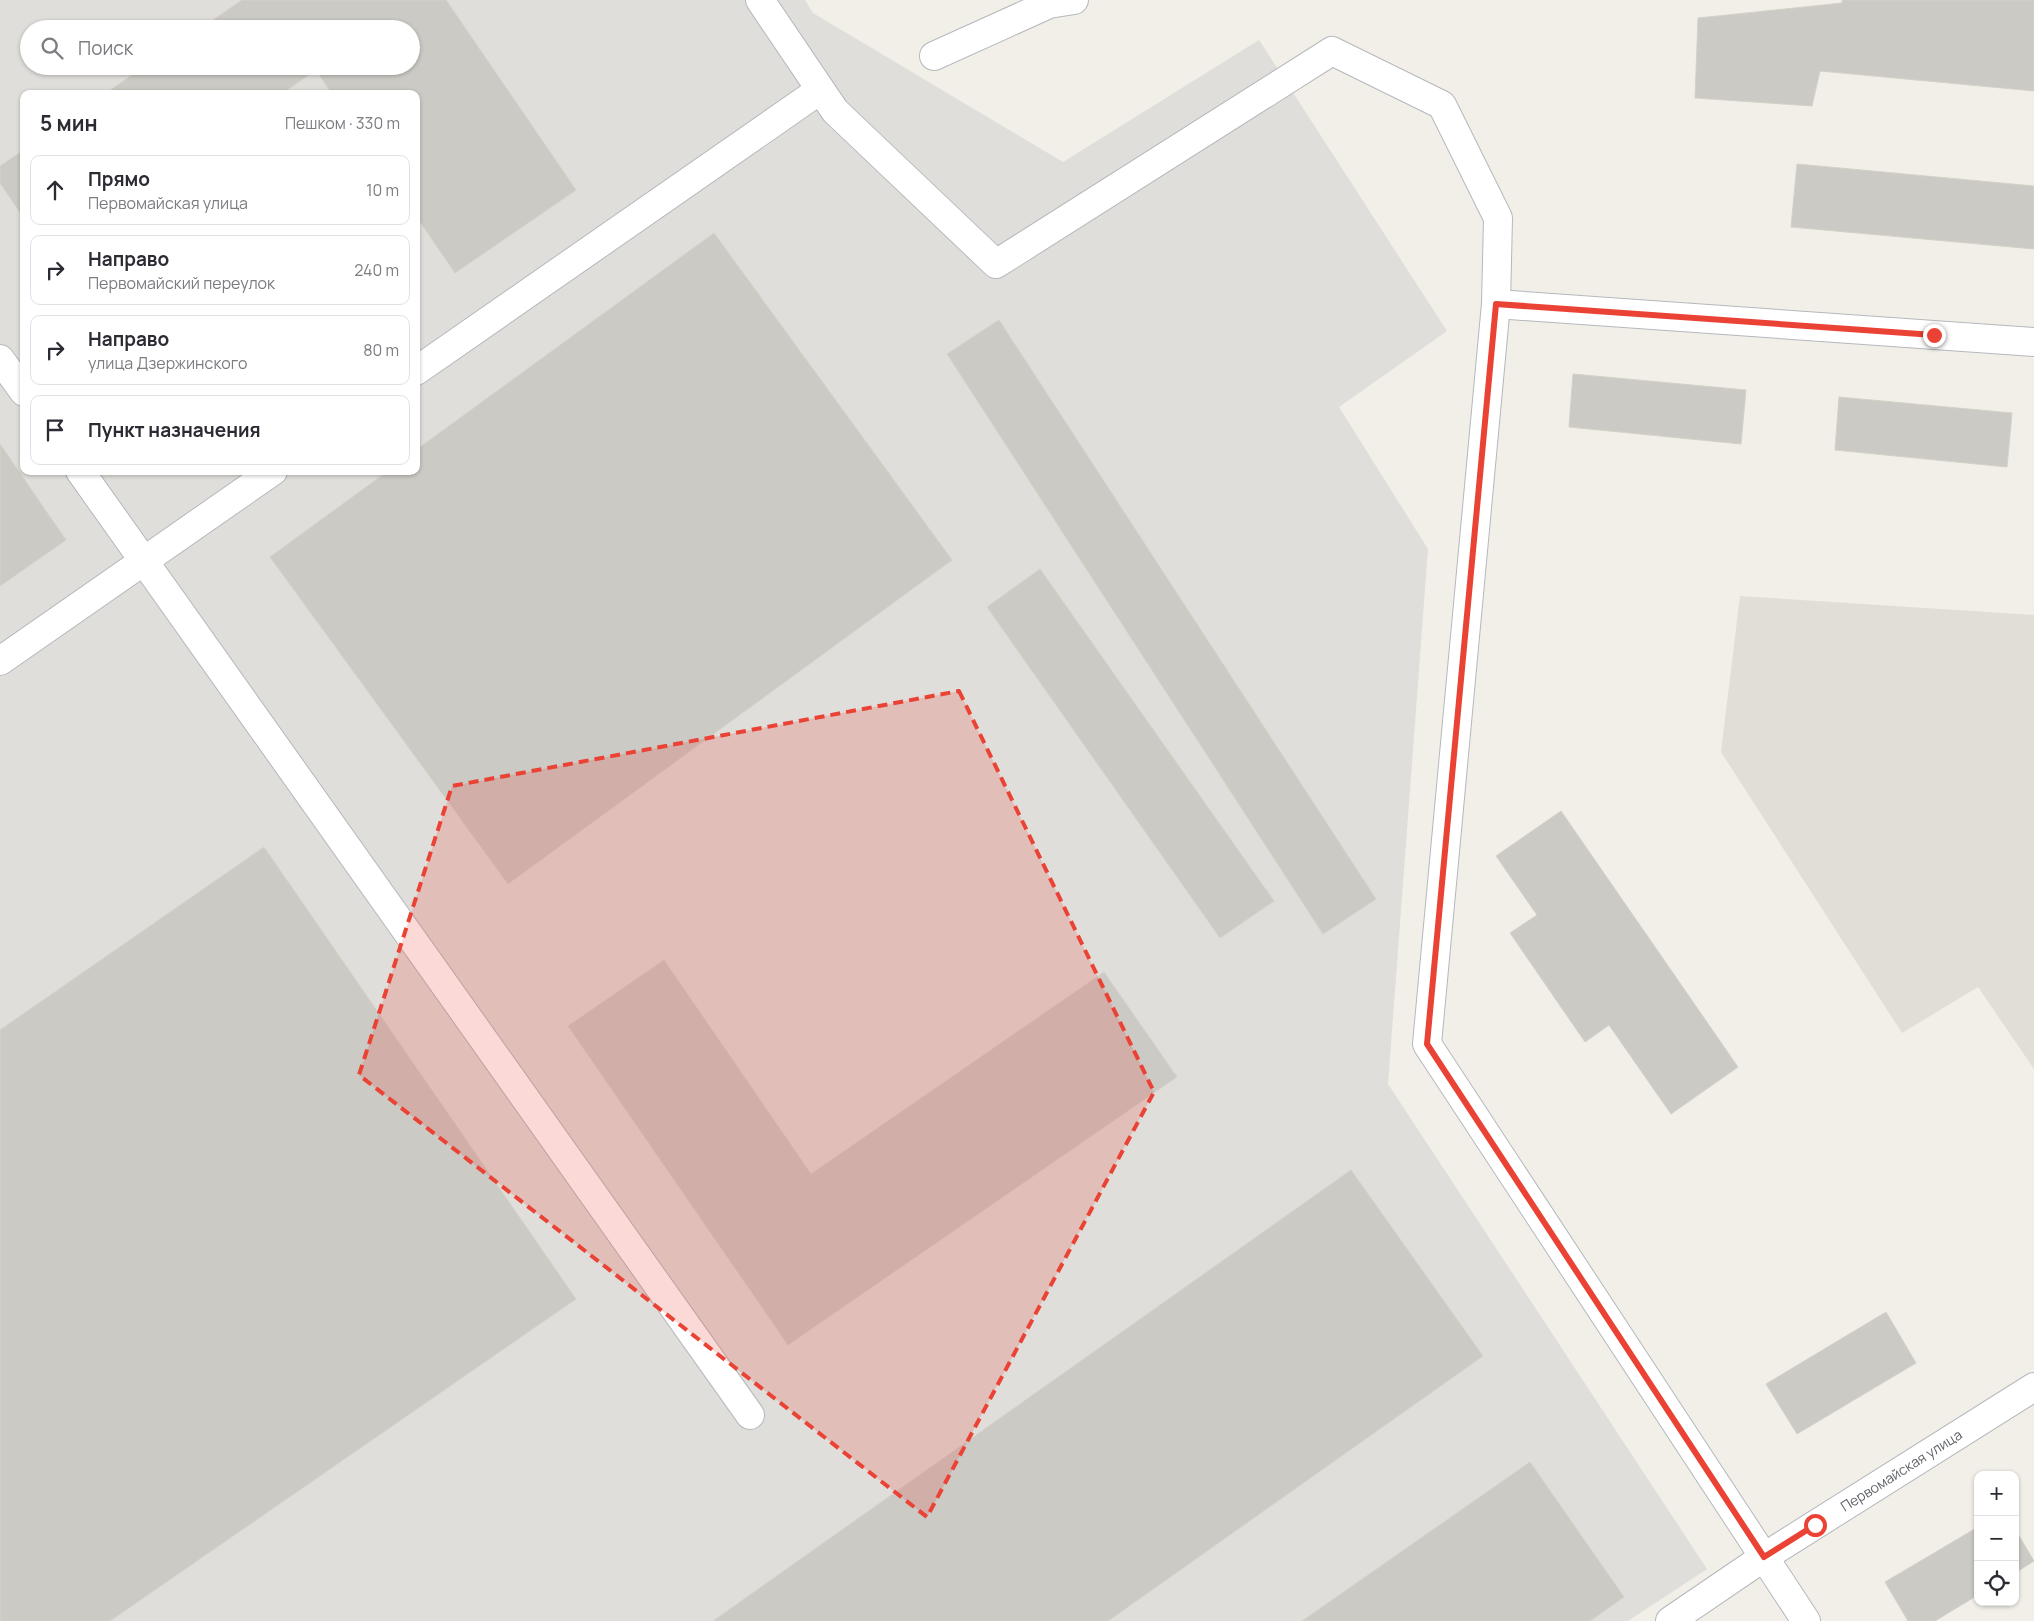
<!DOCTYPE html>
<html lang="ru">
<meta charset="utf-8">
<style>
body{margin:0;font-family:Manrope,sans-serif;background:#f7f7f7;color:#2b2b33}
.controls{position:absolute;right:15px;bottom:15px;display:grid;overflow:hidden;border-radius:10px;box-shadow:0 1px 4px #0004}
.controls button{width:45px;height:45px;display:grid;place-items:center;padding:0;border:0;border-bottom:1px solid #e1e1e2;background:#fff;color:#2b2b33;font:25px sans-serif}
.stop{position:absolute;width:15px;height:15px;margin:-11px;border:4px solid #ea4335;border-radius:50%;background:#fff}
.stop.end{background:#ea4335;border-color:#fff;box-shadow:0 1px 5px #0008}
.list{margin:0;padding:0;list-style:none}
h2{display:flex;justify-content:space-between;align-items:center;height:65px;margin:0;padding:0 20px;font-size:21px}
h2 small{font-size:16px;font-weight:400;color:#7c7c81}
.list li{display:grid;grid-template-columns:32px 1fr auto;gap:15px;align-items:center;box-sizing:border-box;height:70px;margin:0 10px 10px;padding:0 10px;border:1px solid #e1e1e2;border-radius:10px}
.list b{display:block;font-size:19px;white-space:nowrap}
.list p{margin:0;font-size:16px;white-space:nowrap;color:#7c7c81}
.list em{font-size:16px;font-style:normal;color:#7c7c81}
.icon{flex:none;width:28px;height:28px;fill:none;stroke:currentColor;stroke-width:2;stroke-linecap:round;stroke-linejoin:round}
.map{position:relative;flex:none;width:2034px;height:1621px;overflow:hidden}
.search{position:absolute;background:#fff;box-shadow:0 1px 4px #0004;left:20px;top:20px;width:400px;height:55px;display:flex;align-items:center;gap:12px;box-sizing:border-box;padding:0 18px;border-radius:28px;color:#7c7c81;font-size:19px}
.panel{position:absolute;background:#fff;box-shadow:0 1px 4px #0004;left:20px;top:90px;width:400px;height:385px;border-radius:10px}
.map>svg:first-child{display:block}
.industrial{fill:#e0deda;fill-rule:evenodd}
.education{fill:#e1ded6}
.building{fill:#cccac5;stroke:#d6d1c6}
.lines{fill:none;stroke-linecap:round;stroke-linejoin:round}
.minor-casing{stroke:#b5b8bc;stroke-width:30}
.minor{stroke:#fff;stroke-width:28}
.route{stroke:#ea4335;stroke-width:6}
.marked{fill:#ea4335;fill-opacity:0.2;stroke:#ea4335;stroke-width:4;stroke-dasharray:10 6;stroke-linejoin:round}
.labels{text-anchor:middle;stroke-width:4.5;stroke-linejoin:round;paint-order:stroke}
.street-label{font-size:14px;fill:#5f6368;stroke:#fff}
</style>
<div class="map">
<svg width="2034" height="1621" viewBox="0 0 2034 1621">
<rect width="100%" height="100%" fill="#f1efe8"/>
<path class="industrial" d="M 0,0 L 805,0 L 813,13 L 1063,162 L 1259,40 L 1447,331 L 1339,407 L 1428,549 L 1388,1084 L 1707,1569 L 1628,1621 L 0,1621 ZM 29,29 L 411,29 L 411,66 L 29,66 ZM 24,94 L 416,94 L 416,471 L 24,471 Z"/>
<path class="education" d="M 1740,596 L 2034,615 L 2034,1069 L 1978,987 L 1902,1033 L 1721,752 Z"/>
<g class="building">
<path d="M 242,0 L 446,0 L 576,190 L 455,273 L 416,216 L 416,94 L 332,94 L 316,70 L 281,94 L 105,94 L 145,66 L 411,66 L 411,29 L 200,29 Z"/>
<path d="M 1842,0 L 2034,0 L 2034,91 L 1820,71 L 1812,106 L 1695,98 L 1698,18 L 1842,3 Z"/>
<path d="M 24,150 L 24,218 L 0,183 L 0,166 Z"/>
<path d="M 1797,164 L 2034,186 L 2034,249 L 1791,227 Z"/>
<path d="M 714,233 L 952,560 L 508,884 L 270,557 L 388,471 L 416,471 L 416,450 Z"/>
<path d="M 999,320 L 1376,899 L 1323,934 L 947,354 Z"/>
<path d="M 1573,374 L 1746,390 L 1741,444 L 1569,427 Z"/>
<path d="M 1839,397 L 2012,413 L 2007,467 L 1835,450 Z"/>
<path d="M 0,444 L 66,540 L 0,586 Z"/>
<path d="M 1040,569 L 1274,901 L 1220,938 L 987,607 Z"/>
<path d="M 1561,811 L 1738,1067 L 1671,1114 L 1609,1025 L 1585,1042 L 1510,933 L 1537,915 L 1496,856 Z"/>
<path d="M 264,847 L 576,1299 L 110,1621 L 0,1621 L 0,1030 Z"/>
<path d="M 664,960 L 811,1174 L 1104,972 L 1177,1077 L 788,1345 L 568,1026 Z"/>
<path d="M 1351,1170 L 1483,1356 L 1108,1621 L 713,1621 Z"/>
<path d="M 1886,1312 L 1916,1363 L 1797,1434 L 1766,1384 Z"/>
<path d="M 1530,1462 L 1624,1597 L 1590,1621 L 1302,1621 Z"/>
<path d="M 1978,1527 L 1978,1595 L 1935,1621 L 1908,1621 L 1885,1582 Z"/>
<path d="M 2015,1529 L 2034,1561 L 2015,1573 Z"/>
</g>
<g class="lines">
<g class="minor-casing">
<g id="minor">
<path d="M 760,0 L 835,111 L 996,264 L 1332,51 L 1442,105 L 1498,218 L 1496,304 L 1427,1044 L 1806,1621"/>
<path d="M 934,56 L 1049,4 L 1074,0"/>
<path d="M 1496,304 L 2034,342"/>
<path d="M 0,359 L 24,392"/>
<path d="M 416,371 L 820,90"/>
<path d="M 80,471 L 750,1415"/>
<path d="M 0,661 L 273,471"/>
<path id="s1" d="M 1670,1621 L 1764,1557 L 2034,1387"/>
</g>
</g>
<use href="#minor" class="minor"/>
</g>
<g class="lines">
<path class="route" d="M 1815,1525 L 1764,1557 L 1427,1044 L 1496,304 L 1934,335"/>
</g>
<path class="marked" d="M 959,691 L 1154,1092 L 927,1517 L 359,1075 L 452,786 Z"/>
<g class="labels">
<g class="street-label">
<text dy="5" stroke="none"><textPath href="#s1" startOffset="276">Первомайская улица</textPath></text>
</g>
</g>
</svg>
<div class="controls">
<button>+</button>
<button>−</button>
<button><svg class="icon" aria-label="locate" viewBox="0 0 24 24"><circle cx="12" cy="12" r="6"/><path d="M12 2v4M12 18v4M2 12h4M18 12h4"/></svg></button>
</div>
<div class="stop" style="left:1815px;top:1525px"></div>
<div class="stop end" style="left:1934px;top:335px"></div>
<div class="search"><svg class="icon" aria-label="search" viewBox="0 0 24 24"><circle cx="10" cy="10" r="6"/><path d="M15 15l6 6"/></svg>Поиск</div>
<section class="panel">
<h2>5 мин<small>Пешком · 330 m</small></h2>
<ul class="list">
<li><svg class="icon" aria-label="ahead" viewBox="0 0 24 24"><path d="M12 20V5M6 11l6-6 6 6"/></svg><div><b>Прямо</b><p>Первомайская улица</p></div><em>10 m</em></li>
<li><svg class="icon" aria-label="right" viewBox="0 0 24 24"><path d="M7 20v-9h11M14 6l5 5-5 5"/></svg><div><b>Направо</b><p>Первомайский переулок</p></div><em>240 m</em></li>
<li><svg class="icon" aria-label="right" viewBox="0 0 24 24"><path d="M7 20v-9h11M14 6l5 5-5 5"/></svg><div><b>Направо</b><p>улица Дзержинского</p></div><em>80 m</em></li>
<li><svg class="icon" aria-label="arrive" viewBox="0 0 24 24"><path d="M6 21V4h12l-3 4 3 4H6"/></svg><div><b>Пункт назначения</b></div></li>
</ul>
</section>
</div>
